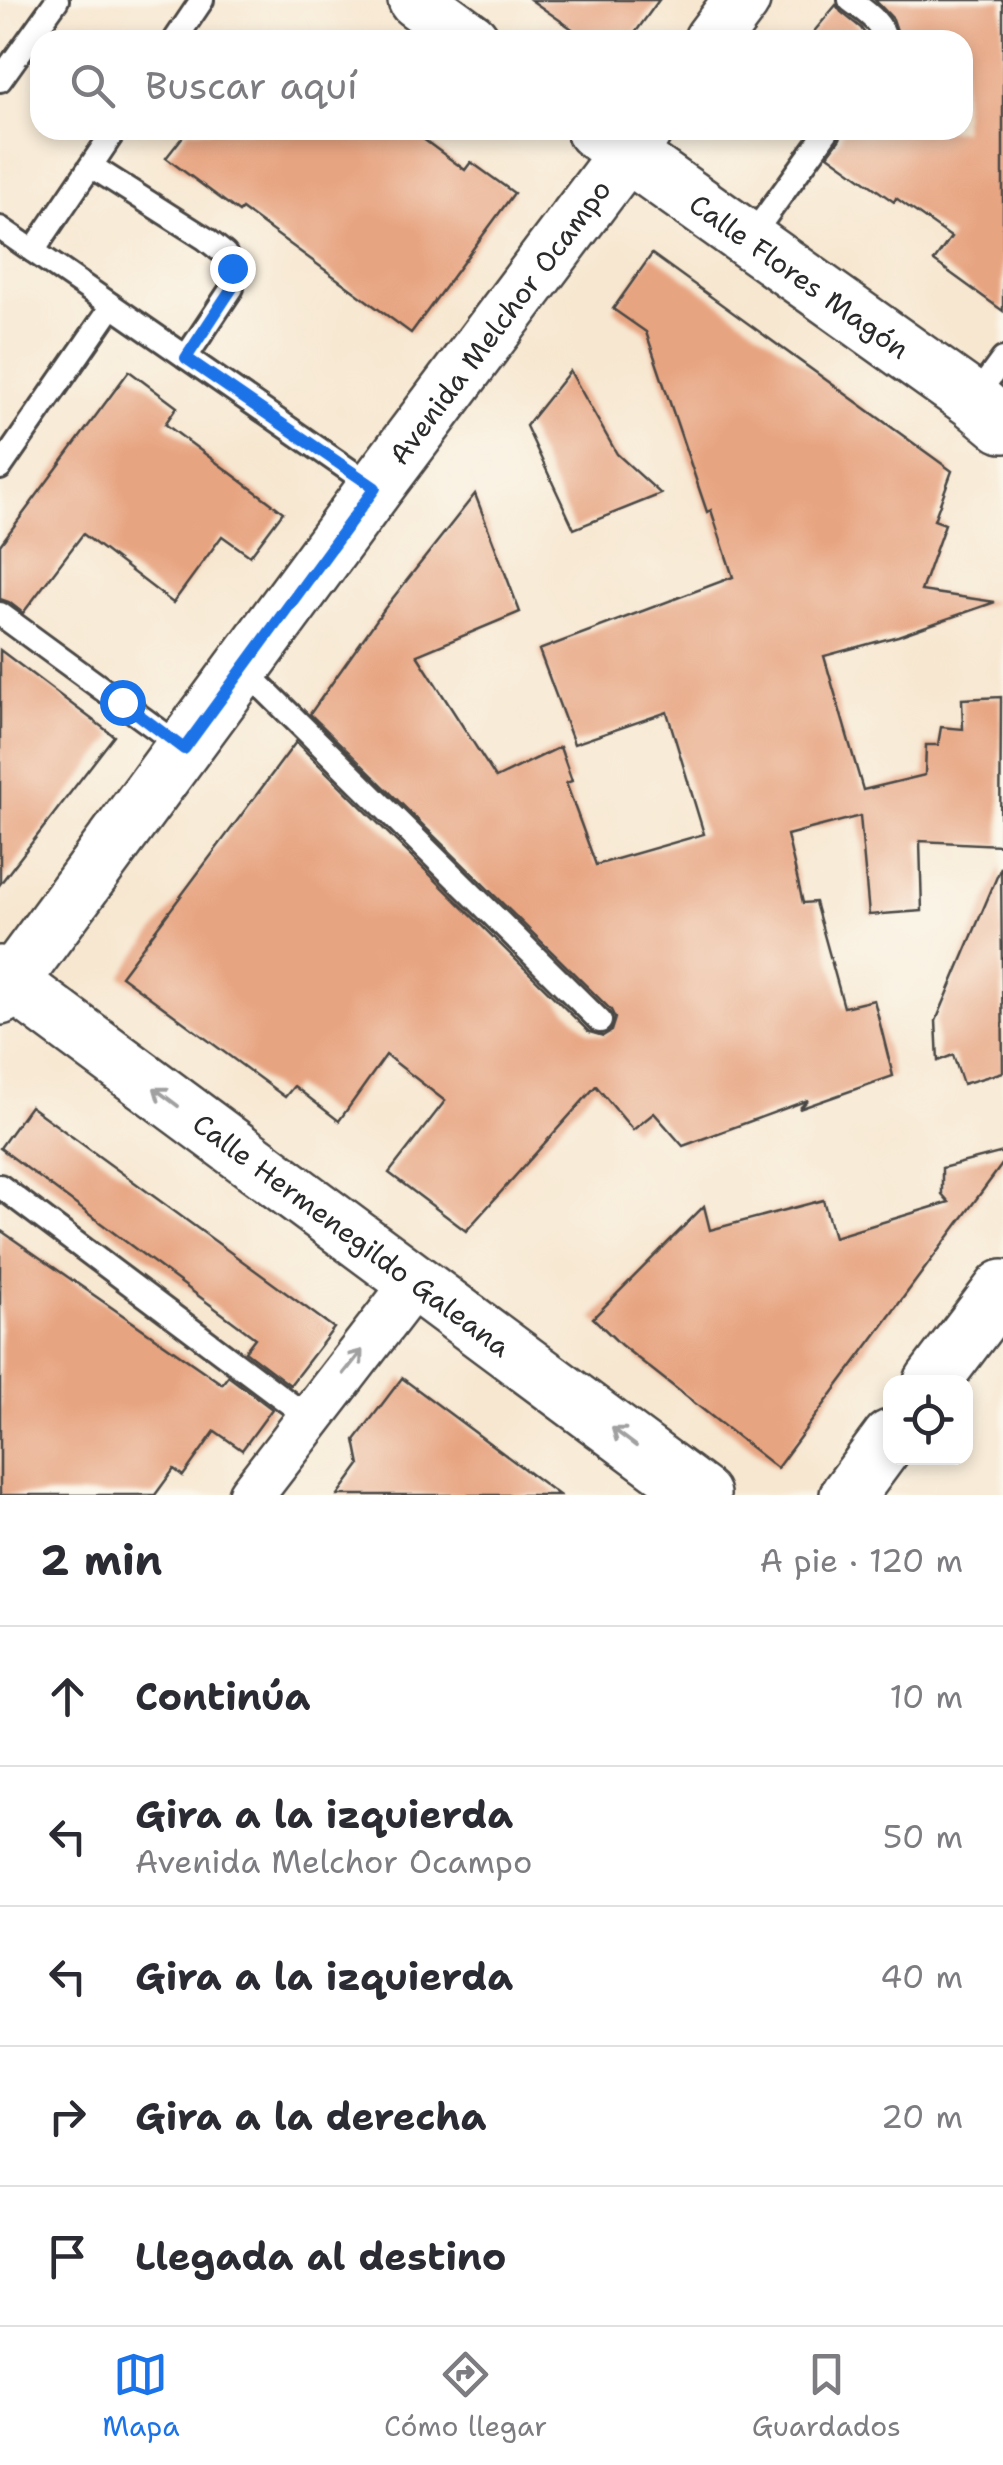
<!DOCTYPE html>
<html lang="es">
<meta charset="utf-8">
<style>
body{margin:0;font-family:"Shantell Sans",sans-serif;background:#f7f7f7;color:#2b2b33}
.controls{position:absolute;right:30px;bottom:30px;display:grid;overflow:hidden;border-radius:20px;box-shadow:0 5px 15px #0003}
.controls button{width:90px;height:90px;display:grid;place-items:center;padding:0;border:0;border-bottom:2px solid #e1e1e2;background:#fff;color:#2b2b33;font:50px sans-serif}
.stop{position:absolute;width:30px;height:30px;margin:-22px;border:8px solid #1a73e8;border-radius:50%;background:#fff}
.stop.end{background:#1a73e8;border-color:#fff;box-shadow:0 2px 10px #0008}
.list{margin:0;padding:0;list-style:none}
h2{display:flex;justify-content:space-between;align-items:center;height:130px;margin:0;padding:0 40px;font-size:42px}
h2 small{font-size:32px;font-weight:400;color:#7c7c81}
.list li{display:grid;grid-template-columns:65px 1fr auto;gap:30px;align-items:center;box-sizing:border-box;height:140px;padding:0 40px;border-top:2px solid #e1e1e2}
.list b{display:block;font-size:38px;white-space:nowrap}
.list p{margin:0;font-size:32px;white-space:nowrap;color:#7c7c81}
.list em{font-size:32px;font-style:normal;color:#7c7c81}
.icon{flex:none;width:55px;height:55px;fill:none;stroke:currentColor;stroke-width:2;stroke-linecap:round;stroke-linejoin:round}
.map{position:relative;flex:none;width:1003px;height:1495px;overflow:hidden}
.search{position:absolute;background:#fff;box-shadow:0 5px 15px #0003;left:30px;right:30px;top:30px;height:110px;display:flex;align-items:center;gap:25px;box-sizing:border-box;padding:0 35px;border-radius:30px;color:#7c7c81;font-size:38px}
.sheet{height:830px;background:#fff}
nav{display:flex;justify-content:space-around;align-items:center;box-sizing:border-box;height:140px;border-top:2px solid #e1e1e2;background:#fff;font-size:28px;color:#7c7c81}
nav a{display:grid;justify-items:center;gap:5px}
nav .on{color:#1a73e8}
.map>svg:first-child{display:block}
.building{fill:#e7a481}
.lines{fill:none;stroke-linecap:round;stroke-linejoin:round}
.service-casing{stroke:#4a4744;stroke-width:28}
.minor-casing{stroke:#4a4744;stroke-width:50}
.tertiary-casing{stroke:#4a4744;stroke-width:60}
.service{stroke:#fff;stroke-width:22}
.minor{stroke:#fff;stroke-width:45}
.tertiary{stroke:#fff;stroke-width:55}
.oneway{stroke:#a0a0a0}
.route{stroke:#1a73e8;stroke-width:12}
.labels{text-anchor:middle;stroke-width:9;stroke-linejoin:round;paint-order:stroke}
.street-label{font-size:28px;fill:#2b2b2b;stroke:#fbf7ec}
</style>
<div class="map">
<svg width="1003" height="1495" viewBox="0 0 1003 1495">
<rect width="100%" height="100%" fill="#fbf7ec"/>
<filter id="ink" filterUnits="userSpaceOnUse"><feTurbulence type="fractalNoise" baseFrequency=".01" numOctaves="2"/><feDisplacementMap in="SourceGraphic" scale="20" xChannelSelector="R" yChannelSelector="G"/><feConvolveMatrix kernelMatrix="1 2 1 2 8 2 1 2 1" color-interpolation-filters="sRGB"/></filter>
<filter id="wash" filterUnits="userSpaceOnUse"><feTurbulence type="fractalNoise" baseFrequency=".0048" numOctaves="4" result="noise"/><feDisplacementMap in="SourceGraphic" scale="40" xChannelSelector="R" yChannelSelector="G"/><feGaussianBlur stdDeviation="2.25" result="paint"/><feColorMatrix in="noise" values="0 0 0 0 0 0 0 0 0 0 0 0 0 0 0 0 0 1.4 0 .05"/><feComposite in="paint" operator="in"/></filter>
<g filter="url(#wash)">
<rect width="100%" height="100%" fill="#f7e7d0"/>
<g id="blocks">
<g class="building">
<path d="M 531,0 L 659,0 L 630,40 L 588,40 Z"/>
<path d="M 875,0 L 1003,0 L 1003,311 L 934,261 L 951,237 L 896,198 L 894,202 L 828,155 L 840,139 L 843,130 L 963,130 L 963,40 L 900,40 L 893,19 Z"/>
<path d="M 836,5 L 841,12 L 861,28 L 869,40 L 807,40 Z"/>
<path d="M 188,130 L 411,130 L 465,170 L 471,162 L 514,193 L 411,333 L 242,209 L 239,212 L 166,158 Z"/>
<path d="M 652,254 L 952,471 L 934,520 L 945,524 L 921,591 L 995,602 L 898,636 L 824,656 L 863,790 L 925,775 L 926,745 L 938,745 L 941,727 L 963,729 L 962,699 L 1001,697 L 1000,845 L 920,841 L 922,911 L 869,915 L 860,816 L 787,835 L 803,903 L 815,902 L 844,1007 L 874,1000 L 893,1076 L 799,1109 L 808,1100 L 683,1146 L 654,1113 L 633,1130 L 596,1086 L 466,1231 L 389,1173 L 445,1101 L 386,1055 L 339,1121 L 294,1086 L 285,1097 L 121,976 L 296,742 L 589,1032 L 603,1036 L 611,1031 L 615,1018 L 611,1010 L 310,714 L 385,608 L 475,494 L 520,612 L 417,655 L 496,778 L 560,747 L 572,781 L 566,783 L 596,865 L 704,834 L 667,712 L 574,744 L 539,650 L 733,577 L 711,510 L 707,512 L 646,332 L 613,309 Z"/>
<path d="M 129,371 L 177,407 L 165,424 L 283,512 L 250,556 L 222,536 L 173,603 L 83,534 L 23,613 L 9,602 L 0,599 L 0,545 Z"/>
<path d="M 570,371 L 617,454 L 661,494 L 574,529 L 526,426 Z"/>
<path d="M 0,650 L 114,736 L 0,884 Z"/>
<path d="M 1001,867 L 1003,1072 L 963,1084 L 953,1055 L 938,1061 L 936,1021 Z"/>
<path d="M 30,1106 L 334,1328 L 290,1385 L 245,1351 L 255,1338 L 0,1148 Z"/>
<path d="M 1003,1152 L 1003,1163 L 777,1468 L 621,1345 L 593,1318 L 704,1206 L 710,1230 L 823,1200 L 834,1237 L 949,1202 L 942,1194 L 942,1168 Z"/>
<path d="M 0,1230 L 222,1384 L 228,1376 L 272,1409 L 242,1450 L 215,1431 L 183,1476 L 174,1469 L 155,1495 L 0,1495 Z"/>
<path d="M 402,1378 L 559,1495 L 338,1495 L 360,1465 L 355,1440 Z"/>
</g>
</g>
</g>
<g filter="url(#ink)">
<use href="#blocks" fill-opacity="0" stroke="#4a4744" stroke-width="2.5"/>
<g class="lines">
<g class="service-casing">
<g id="service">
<path d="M 850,0 C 864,11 882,21 885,40"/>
<path d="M 175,40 L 202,0"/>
<path d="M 0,80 L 57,0"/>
<path d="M 91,166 L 206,239 L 225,254 L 232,268 L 232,288 L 186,357"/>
<path d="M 0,228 L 375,488"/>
<path d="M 748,241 L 828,130"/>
<path d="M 33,251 L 115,130"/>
<path d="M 973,400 L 1003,359"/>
<path d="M 0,468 L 112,306"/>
<path d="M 0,614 L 183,748"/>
<path d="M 244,669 L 600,1021"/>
<path d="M 0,1186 L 309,1418"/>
</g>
</g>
<g class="minor-casing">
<path id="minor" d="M 251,1495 L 415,1282"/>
</g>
<g class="tertiary-casing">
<g id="tertiary">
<path d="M 416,0 L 471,40"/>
<path d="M 712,40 L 742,0"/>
<path id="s1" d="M 594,130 L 973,400 L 1003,425"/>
<path id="s2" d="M 0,974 L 702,1495"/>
<path id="s3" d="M 0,997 L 375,488 L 644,130"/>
<path d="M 932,1382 L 1003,1288"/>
<path d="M 848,1495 L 890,1438"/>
</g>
</g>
<use href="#service" class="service"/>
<use href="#minor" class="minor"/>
<use href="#tertiary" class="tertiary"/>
</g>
<defs><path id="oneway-shaft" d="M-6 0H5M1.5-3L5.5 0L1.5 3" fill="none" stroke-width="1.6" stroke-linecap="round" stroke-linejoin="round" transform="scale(2.5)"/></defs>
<g class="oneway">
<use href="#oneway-shaft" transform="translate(166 1097) rotate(-143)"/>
<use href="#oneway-shaft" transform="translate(353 1362) rotate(-52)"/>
<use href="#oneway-shaft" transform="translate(624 1437) rotate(-143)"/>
</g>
</g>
<g class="lines" filter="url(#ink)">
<path class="route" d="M 122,702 L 184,749 L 375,488 L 186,358 L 232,288 L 232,268"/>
</g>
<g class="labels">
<g class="street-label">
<text dy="10" stroke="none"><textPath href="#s1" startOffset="252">Calle Flores Magón</textPath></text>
<text dy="10" stroke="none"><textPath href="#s3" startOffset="840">Avenida Melchor Ocampo</textPath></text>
<text dy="10" stroke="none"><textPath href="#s2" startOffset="438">Calle Hermenegildo Galeana</textPath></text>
</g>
</g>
</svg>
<div class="controls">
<button><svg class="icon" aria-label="locate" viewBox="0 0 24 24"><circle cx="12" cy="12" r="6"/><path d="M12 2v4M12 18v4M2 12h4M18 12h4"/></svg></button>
</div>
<div class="stop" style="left:122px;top:702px"></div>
<div class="stop end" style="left:232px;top:268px"></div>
<div class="search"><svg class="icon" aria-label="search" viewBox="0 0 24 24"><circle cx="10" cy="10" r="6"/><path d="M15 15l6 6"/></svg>Buscar aquí</div>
</div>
<section class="sheet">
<h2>2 min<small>A pie · 120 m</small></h2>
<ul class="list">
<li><svg class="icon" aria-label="ahead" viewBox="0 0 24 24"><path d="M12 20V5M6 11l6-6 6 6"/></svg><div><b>Continúa</b></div><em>10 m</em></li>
<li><svg class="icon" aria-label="left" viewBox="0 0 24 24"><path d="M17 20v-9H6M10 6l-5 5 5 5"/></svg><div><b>Gira a la izquierda</b><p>Avenida Melchor Ocampo</p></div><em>50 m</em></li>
<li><svg class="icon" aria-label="left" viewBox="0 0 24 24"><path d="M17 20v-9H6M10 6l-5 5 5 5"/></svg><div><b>Gira a la izquierda</b></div><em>40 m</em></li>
<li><svg class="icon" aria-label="right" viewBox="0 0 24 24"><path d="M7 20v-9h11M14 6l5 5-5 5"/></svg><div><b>Gira a la derecha</b></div><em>20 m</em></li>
<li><svg class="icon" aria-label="arrive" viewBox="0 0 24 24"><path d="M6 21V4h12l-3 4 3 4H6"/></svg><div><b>Llegada al destino</b></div></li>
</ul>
</section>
<nav>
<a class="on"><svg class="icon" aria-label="map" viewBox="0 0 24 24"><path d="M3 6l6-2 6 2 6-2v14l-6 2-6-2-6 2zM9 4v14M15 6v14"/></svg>Mapa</a>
<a><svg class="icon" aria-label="directions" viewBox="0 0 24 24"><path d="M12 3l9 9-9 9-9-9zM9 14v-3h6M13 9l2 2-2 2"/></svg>Cómo llegar</a>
<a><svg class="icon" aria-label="saved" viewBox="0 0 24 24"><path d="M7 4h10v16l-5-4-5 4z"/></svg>Guardados</a>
</nav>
